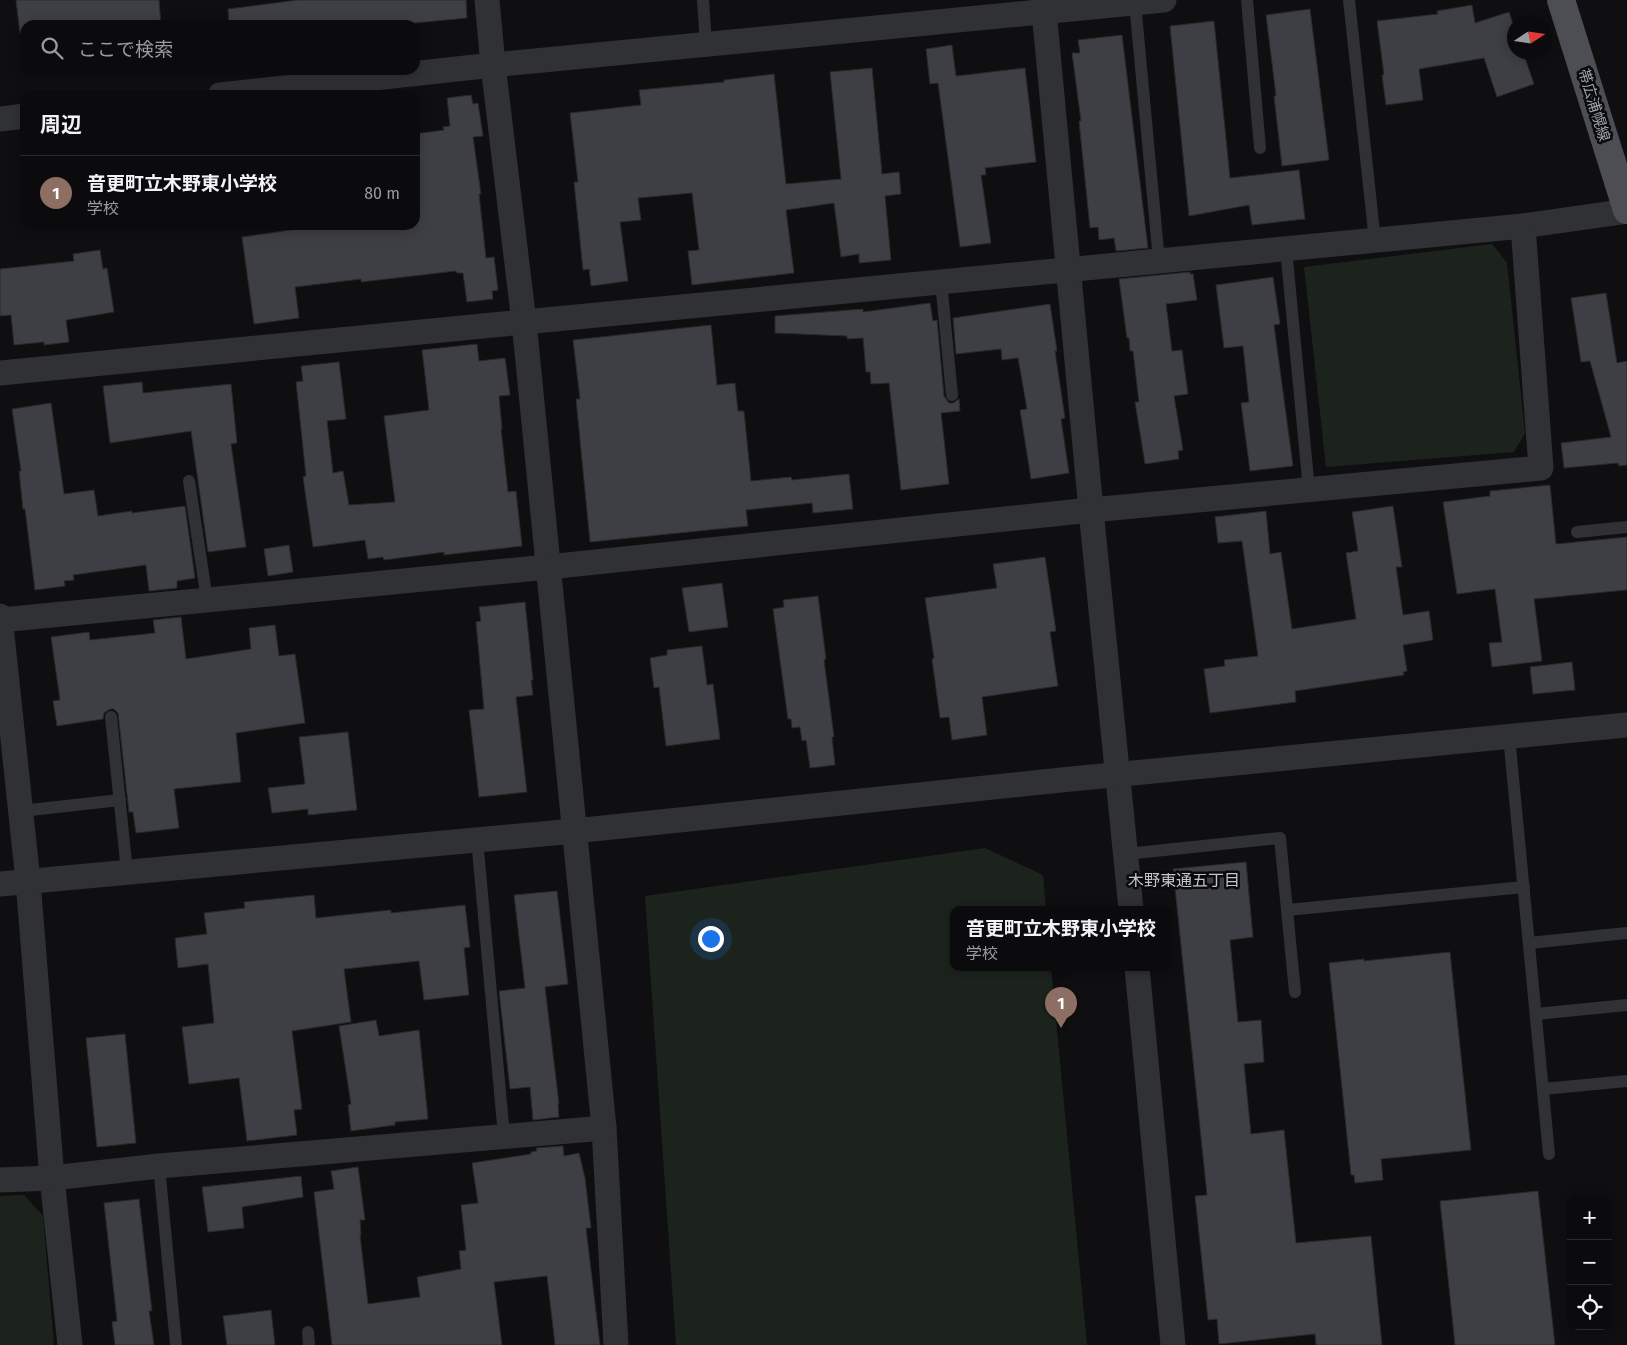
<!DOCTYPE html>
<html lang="ja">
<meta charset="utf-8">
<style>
body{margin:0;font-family:"Fira Sans","Noto Sans JP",sans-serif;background:#19191b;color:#f1f3f6}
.controls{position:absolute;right:15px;bottom:15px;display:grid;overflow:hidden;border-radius:10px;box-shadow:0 2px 12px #0003}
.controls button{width:45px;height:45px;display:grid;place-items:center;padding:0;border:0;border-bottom:1px solid #2b2b2e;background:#0b0b0d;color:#f1f3f6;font:25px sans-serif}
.compass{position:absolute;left:1507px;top:15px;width:45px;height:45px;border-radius:50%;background:#0b0b0d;box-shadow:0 2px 12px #0003;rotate:78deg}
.you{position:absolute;left:710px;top:938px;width:18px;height:18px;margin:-12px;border:4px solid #fff;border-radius:50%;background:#1a73e8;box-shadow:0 0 0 8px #1a73e833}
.badge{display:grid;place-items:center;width:32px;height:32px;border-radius:50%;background:#0b8043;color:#fff;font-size:16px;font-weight:700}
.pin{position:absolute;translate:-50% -41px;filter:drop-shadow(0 1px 2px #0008)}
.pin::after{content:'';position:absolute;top:26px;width:18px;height:15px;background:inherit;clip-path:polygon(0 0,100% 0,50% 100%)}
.popup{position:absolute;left:950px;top:906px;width:222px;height:65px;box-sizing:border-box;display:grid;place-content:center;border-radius:10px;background:#0b0b0d;filter:drop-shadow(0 1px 4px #0005);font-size:16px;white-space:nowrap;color:#9a9b9d}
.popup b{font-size:19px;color:#f1f3f6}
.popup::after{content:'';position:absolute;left:50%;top:100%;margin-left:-10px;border:10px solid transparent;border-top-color:#0b0b0d}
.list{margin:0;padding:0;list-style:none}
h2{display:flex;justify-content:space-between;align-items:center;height:65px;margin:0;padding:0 20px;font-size:21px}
h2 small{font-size:16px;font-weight:400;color:#9a9b9d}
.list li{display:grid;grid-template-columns:32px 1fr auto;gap:15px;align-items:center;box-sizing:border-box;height:75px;padding:0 20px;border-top:1px solid #2b2b2e}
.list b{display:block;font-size:19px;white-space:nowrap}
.list p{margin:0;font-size:16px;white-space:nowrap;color:#9a9b9d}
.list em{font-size:16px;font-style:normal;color:#9a9b9d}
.icon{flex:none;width:28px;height:28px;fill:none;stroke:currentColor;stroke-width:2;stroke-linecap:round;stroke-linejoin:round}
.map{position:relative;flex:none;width:1627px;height:1345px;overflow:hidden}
.search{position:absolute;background:#0b0b0d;box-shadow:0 2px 12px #0003;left:20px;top:20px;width:400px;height:55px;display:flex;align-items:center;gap:12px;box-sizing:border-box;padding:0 18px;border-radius:15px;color:#9a9b9d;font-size:19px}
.panel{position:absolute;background:#0b0b0d;box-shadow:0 2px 12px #0003;left:20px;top:90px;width:400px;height:140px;border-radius:15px}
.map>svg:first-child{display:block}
.green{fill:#1c231d}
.building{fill:#3e3f44;stroke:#29292c}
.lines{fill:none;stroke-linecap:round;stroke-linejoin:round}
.service{stroke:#303135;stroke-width:12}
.minor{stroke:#303135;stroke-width:25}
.primary{stroke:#4d4e54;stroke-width:28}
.labels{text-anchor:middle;stroke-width:5;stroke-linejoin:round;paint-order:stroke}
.street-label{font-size:15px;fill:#a1a6b1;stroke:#0a0a0b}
.neighbourhood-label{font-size:16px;fill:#c2c5cd;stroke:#0a0a0b}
</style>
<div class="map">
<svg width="1627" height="1345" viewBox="0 0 1627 1345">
<rect width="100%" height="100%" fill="#0f0f11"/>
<g class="green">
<path d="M 1492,244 L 1507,263 L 1525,433 L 1514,452 L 1326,467 L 1304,267 Z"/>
<path d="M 985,848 L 1043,875 L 1046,909 L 954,909 L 954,967 L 1051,967 L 1087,1345 L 676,1345 L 645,896 Z"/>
<path d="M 24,1195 L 43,1216 L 54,1345 L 0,1345 L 0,1196 Z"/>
</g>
<g class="building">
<path d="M 16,0 L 159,0 L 161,25 L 25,25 L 25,33 L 20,34 Z"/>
<path d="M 298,0 L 466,0 L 467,18 L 393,25 L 229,25 L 228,9 Z"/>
<path d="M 1472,5 L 1475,23 L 1509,12 L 1514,27 L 1514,52 L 1523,52 L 1534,84 L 1497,97 L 1484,58 L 1419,69 L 1423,100 L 1386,105 L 1382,75 L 1384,75 L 1377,21 L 1438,14 L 1437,11 Z"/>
<path d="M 1310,9 L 1329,160 L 1282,166 L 1274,96 L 1276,96 L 1266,15 Z"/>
<path d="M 1214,21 L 1230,178 L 1299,170 L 1305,219 L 1252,225 L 1249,205 L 1189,216 L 1170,26 Z"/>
<path d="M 1122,35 L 1148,248 L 1116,251 L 1114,238 L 1099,240 L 1098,227 L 1090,228 L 1079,121 L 1081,121 L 1072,53 L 1080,53 L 1078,40 Z"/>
<path d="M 952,45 L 956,76 L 1025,68 L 1036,162 L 985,168 L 986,175 L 981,175 L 991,243 L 960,247 L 938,83 L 930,84 L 926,49 Z"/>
<path d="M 872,68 L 882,174 L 899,172 L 901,194 L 885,196 L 891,260 L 859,263 L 859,254 L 841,257 L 834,203 L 786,210 L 794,273 L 692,285 L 688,251 L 699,250 L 692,193 L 638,198 L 641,220 L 620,222 L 628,281 L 591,286 L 589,269 L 583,270 L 574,182 L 578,182 L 570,113 L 641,105 L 639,90 L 724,82 L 724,80 L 774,74 L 786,184 L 841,179 L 830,72 Z"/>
<path d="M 471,95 L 473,104 L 478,103 L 483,136 L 473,137 L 481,194 L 479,194 L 486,258 L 494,257 L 498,290 L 492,291 L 493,299 L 467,302 L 463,273 L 457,273 L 456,271 L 361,282 L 361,279 L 295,287 L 299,318 L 254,324 L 242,237 L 311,227 L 311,225 L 415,225 L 415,134 L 444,130 L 443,127 L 450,126 L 447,98 Z"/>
<path d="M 100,250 L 103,269 L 107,268 L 114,312 L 66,320 L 69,342 L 44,345 L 44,342 L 14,345 L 11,315 L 0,316 L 0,269 L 74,261 L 73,254 Z"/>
<path d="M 1190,272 L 1190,274 L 1193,274 L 1197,300 L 1166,304 L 1172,351 L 1182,350 L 1188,394 L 1174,396 L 1183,450 L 1178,451 L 1179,459 L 1145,464 L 1135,402 L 1139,402 L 1133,351 L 1130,351 L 1129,338 L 1127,338 L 1119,279 Z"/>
<path d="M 1273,277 L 1280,324 L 1274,325 L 1293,466 L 1250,471 L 1241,403 L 1249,402 L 1243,346 L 1224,348 L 1216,285 Z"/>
<path d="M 1606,293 L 1617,363 L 1627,361 L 1627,465 L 1619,466 L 1618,463 L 1564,468 L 1561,443 L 1611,437 L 1590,361 L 1581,362 L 1571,298 Z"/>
<path d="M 930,303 L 933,321 L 937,320 L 944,396 L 949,403 L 953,403 L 959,399 L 960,411 L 941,413 L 949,484 L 901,490 L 889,383 L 871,384 L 870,372 L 866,372 L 863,338 L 847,339 L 847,336 L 775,333 L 775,316 L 863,309 L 863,312 Z"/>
<path d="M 1050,304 L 1057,351 L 1055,351 L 1065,418 L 1061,419 L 1069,473 L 1031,479 L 1020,410 L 1027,409 L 1018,358 L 1002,360 L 1001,349 L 956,354 L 953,318 Z"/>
<path d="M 711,325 L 717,385 L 735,383 L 738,411 L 744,411 L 751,481 L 791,477 L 792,480 L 849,474 L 853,509 L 813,513 L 812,503 L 746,510 L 748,526 L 590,542 L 576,399 L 580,399 L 573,340 Z"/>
<path d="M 477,344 L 479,361 L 505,358 L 510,395 L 499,396 L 502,429 L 501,429 L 508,492 L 516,491 L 522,546 L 444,555 L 444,552 L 384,560 L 383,557 L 368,559 L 365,540 L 313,547 L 303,477 L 306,476 L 296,382 L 303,381 L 301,366 L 339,362 L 346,419 L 327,421 L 333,473 L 343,471 L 349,505 L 395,502 L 384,416 L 429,410 L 422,350 Z"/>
<path d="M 142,382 L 143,393 L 231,384 L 237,443 L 231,444 L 246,547 L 208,552 L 191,431 L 110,443 L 103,386 Z"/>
<path d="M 51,403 L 64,494 L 94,490 L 98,516 L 132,511 L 132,513 L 185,506 L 195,578 L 177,581 L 177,588 L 149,591 L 146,565 L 73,575 L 74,580 L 64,581 L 65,586 L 35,590 L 25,509 L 23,509 L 19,471 L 21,471 L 12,409 Z"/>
<path d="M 1550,485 L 1556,544 L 1627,537 L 1627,590 L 1534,599 L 1542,661 L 1492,667 L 1489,643 L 1502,642 L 1495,589 L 1457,594 L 1443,502 L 1490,496 L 1490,491 Z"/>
<path d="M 1393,506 L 1402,567 L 1396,567 L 1403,615 L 1429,611 L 1433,640 L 1403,645 L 1407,671 L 1403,672 L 1404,675 L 1295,691 L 1296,702 L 1210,713 L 1204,669 L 1225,666 L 1224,660 L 1258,656 L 1242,541 L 1218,543 L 1215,517 L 1266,511 L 1270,554 L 1281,552 L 1292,629 L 1356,619 L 1346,553 L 1358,551 L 1352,512 Z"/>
<path d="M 289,545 L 293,572 L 268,576 L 264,549 Z"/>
<path d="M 1045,557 L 1056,631 L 1050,632 L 1058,686 L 982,697 L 987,735 L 952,740 L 949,717 L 940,718 L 932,659 L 934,658 L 925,598 L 997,588 L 993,564 Z"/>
<path d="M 722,583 L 728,627 L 689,632 L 682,588 Z"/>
<path d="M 818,596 L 826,659 L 824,660 L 834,737 L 832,737 L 835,765 L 810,768 L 806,740 L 802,741 L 800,727 L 792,728 L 791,719 L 788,719 L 773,609 L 784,607 L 783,600 Z"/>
<path d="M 525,602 L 533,680 L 531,680 L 533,695 L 516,697 L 527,792 L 479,797 L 469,710 L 484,709 L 476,622 L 481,621 L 479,607 Z"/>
<path d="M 181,617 L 186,659 L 251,649 L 249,628 L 275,625 L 279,656 L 295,654 L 305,723 L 236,733 L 241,782 L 174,789 L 179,828 L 136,833 L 133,812 L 129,812 L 118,713 L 114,709 L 110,709 L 104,713 L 103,719 L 57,726 L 53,701 L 60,700 L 51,637 L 89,632 L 90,640 L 155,633 L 153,620 Z"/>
<path d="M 702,646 L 707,685 L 713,684 L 720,739 L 666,746 L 659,687 L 654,688 L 650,658 L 667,655 L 667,650 Z"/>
<path d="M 1572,662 L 1575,690 L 1533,694 L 1530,667 Z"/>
<path d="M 348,732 L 357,810 L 308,815 L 308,809 L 272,813 L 268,788 L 305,784 L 299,737 Z"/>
<path d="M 1246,862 L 1253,937 L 1230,940 L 1238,1022 L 1261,1020 L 1264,1062 L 1244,1064 L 1251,1134 L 1284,1130 L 1296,1243 L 1371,1236 L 1382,1345 L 1316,1345 L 1315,1334 L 1219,1344 L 1217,1319 L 1208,1320 L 1195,1196 L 1207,1195 L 1173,869 Z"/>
<path d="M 557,891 L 568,984 L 545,987 L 559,1104 L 558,1104 L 559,1117 L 533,1120 L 530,1087 L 510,1089 L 499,991 L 525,988 L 514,895 Z"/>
<path d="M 314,895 L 316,918 L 391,910 L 391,913 L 465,905 L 470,947 L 464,948 L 469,995 L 424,1000 L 419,961 L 344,969 L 351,1022 L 292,1031 L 302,1109 L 294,1110 L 297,1135 L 247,1141 L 239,1078 L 189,1084 L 182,1027 L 214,1023 L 208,964 L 178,968 L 175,938 L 207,934 L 204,913 L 245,908 L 244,902 Z"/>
<path d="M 1450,952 L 1471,1150 L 1381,1159 L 1383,1180 L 1355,1183 L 1354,1175 L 1351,1175 L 1329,963 L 1364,959 L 1364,961 Z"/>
<path d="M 376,1020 L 379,1036 L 419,1030 L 428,1119 L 395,1122 L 395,1125 L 351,1131 L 348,1105 L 351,1104 L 339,1026 Z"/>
<path d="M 125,1034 L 136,1143 L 97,1147 L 86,1038 Z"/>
<path d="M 563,1146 L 564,1156 L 579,1153 L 585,1178 L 591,1228 L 586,1228 L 600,1345 L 555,1345 L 547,1276 L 494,1282 L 502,1345 L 332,1345 L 314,1192 L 334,1189 L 331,1171 L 358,1167 L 365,1220 L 360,1220 L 361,1235 L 360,1235 L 368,1304 L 420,1297 L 417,1277 L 461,1269 L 459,1251 L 466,1250 L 461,1205 L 478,1203 L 472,1163 L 531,1154 L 531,1152 L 537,1151 L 536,1148 Z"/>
<path d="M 301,1176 L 303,1197 L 242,1207 L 244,1228 L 208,1232 L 202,1187 Z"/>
<path d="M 1538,1191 L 1555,1345 L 1455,1345 L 1440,1201 Z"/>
<path d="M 139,1199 L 152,1311 L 149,1311 L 154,1345 L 115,1345 L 112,1322 L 117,1321 L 104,1203 Z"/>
<path d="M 271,1310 L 275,1345 L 227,1345 L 223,1316 Z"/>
</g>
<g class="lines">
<g class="service">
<path d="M 703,0 L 706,45"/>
<path d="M 1247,0 L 1260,148"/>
<path d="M 1349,0 L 1375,241"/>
<path d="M 1135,3 L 1159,261"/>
<path d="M 1286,249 L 1309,490"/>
<path d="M 941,282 L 952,395"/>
<path d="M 189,481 L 207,600"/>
<path d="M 1577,532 L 1627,527"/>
<path d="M 111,717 L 127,872"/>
<path d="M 1509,736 L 1549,1154"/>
<path d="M 21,811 L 120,800"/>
<path d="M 477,839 L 504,1136"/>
<path d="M 1126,854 L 1280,838 L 1287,910"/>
<path d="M 1529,943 L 1627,933"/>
<path d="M 1295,992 L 1287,910 L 1524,887"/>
<path d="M 1536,1014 L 1627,1005"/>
<path d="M 1543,1089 L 1627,1081"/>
<path d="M 159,1166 L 176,1345"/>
<path d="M 308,1332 L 309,1345"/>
</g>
<g class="minor">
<path d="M 487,0 L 493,65 L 524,322 L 604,1128 L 616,1345"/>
<path d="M 1043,0 L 1091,510 L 1131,909"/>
<path d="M 220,95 L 493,65 L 1164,0"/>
<path d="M 0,119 L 25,116"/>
<path d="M 0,373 L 524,322 L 1523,226 L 1627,211"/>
<path d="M 0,616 L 28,881 L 52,1178 L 70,1345"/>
<path d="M 0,620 L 548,567 L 1091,510 L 1541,468 L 1523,226"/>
<path d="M 0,884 L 574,831 L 1071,779 L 1627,725"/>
<path d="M 1137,967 L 1173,1345"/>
<path d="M 0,1180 L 52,1178 L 159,1166 L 604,1128"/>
</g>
<path class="primary" d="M 1561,0 L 1627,210"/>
</g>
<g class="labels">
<g class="street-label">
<text transform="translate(1594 105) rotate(73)" y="5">帯広浦幌線</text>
</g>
<g class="neighbourhood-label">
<text x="1184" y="886">木野東通五丁目</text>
</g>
</g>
</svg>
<div class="controls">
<button>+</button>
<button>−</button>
<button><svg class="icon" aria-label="locate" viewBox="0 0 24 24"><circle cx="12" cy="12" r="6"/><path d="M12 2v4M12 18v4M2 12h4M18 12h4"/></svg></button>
</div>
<svg class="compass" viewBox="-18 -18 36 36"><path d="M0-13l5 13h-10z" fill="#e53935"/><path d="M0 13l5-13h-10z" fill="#9a9b9d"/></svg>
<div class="you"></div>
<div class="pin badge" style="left:1061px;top:1028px;background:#8d6e63">1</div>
<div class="popup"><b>音更町立木野東小学校</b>学校</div>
<div class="search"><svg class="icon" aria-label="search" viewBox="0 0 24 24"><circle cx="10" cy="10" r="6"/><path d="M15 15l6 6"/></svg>ここで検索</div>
<section class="panel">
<h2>周辺<small></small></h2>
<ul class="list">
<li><span class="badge" style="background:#8d6e63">1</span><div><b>音更町立木野東小学校</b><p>学校</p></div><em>80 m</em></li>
</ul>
</section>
</div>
